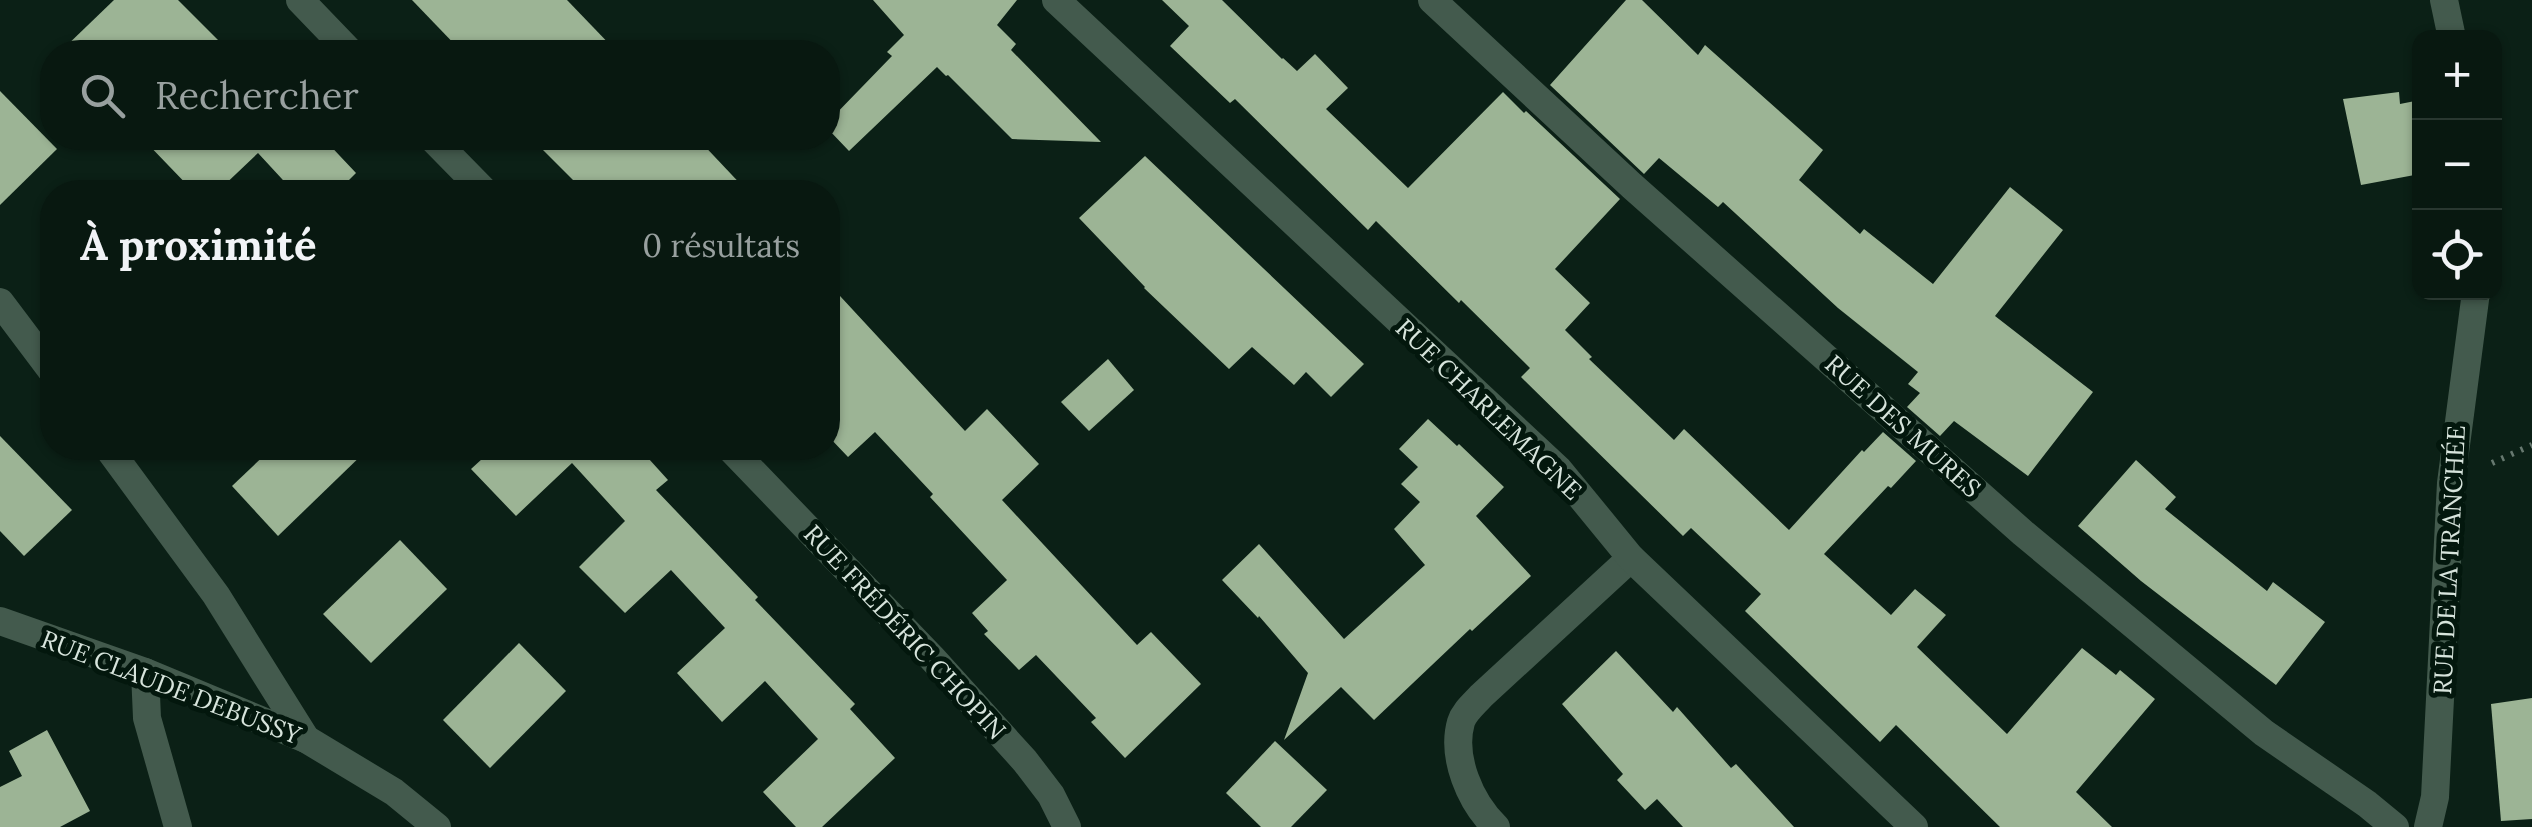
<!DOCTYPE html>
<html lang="fr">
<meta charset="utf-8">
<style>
body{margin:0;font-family:Lora,serif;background:#16251e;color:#f1f3f6}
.controls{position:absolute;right:30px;top:30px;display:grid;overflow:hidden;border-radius:20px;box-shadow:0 2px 8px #0004}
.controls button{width:90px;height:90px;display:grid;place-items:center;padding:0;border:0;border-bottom:2px solid #293730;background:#081810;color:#f1f3f6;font:50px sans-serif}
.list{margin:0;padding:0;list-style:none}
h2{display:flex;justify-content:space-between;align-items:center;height:130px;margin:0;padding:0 40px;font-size:42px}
h2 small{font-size:32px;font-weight:400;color:#98a09f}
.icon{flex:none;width:55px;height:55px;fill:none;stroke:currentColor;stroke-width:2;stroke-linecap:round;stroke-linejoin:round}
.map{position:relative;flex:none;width:2532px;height:827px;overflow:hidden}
.search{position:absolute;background:#081810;box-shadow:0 2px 8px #0004;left:40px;top:40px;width:800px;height:110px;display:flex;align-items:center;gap:25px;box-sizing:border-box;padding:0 35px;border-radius:40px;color:#98a09f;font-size:38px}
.panel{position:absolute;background:#081810;box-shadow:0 2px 8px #0004;left:40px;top:180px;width:800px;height:280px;border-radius:40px}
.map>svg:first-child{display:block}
.building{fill:#9cb495}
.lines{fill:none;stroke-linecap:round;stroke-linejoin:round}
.path{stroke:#66786f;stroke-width:6;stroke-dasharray:2.5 8;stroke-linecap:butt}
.minor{stroke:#435a4d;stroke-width:28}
.tertiary{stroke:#435a4d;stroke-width:28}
.labels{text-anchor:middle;stroke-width:10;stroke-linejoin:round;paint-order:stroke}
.street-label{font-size:25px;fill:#d7e4dc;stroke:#03170d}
</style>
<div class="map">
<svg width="2532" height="827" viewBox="0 0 2532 827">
<rect width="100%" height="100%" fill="#0b2016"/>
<g class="building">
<path d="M 114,0 L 178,0 L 230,52 L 60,52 Z"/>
<path d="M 412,0 L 567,0 L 617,52 L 462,52 Z"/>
<path d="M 873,0 L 1017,0 L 997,25 L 1016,44 L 1011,50 L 1101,142 L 1012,139 L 948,75 L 946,76 L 937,67 L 849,151 L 828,129 L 828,122 L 892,56 L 887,52 L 904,35 Z"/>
<path d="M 1162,0 L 1222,0 L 1282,59 L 1283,58 L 1297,71 L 1315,54 L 1348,88 L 1326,109 L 1408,188 L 1503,92 L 1524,113 L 1526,111 L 1620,199 L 1555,269 L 1590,303 L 1565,330 L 1592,357 L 1589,359 L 1674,440 L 1684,429 L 1789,530 L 1862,450 L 1864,452 L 1883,432 L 1916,461 L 1891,488 L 1888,486 L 1824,554 L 1891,615 L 1915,589 L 1946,615 L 1917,647 L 2007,734 L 2082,648 L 2116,675 L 2120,670 L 2155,699 L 2076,792 L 2112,827 L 2000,827 L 1896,725 L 1880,742 L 1745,611 L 1761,594 L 1691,528 L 1683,536 L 1521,377 L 1530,368 L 1461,300 L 1459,303 L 1376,221 L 1368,230 L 1235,99 L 1230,103 L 1170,46 L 1189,26 Z"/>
<path d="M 1626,0 L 1642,0 L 1698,55 L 1705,45 L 1823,150 L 1799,180 L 1860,234 L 1864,229 L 1933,284 L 2010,187 L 2063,230 L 1995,316 L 2093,392 L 2028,476 L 1954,421 L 1940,436 L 1907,407 L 1920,393 L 1908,384 L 1918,372 L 1838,308 L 1723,202 L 1718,207 L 1659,158 L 1644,174 L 1550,85 Z"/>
<path d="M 0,91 L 57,149 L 0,205 Z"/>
<path d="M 2399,92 L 2400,104 L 2420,100 L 2420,174 L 2361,185 L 2343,99 Z"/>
<path d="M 142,138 L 323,138 L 356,173 L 337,192 L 294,192 L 258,153 L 217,192 L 194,192 Z"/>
<path d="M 531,138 L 697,138 L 748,192 L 585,192 Z"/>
<path d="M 1145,156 L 1364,364 L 1331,397 L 1306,372 L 1294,385 L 1252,347 L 1229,369 L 1144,288 L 1145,287 L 1079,218 Z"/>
<path d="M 828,283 L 965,431 L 987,409 L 1039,464 L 1002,500 L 1137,645 L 1151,632 L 1201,684 L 1125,758 L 1091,722 L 1096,718 L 1036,655 L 1019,670 L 984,634 L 988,631 L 972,613 L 1007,580 L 930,497 L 933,494 L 875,432 L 848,457 L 828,436 Z"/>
<path d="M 1108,359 L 1134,390 L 1089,431 L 1061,402 Z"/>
<path d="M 1428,419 L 1457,446 L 1459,444 L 1504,487 L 1476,516 L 1531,576 L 1472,631 L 1470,629 L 1374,720 L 1341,687 L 1284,740 L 1308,673 L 1259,616 L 1258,618 L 1222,580 L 1259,544 L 1344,639 L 1425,565 L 1394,529 L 1420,502 L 1401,484 L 1418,467 L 1399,449 Z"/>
<path d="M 0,436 L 72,510 L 24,556 L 0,531 Z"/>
<path d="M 272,448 L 369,448 L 278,536 L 232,486 Z"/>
<path d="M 494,448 L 639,448 L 668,480 L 656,490 L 758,597 L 755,600 L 855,704 L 850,709 L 895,758 L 822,827 L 796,827 L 763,792 L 818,739 L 765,681 L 722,722 L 677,673 L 725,628 L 671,570 L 625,613 L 579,567 L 625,521 L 572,463 L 516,516 L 471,469 Z"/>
<path d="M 2136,460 L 2176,497 L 2165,509 L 2267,591 L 2273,582 L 2325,622 L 2276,685 L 2141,581 L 2078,526 Z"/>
<path d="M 400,540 L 447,589 L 371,663 L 323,614 Z"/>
<path d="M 519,643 L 566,691 L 490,768 L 443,720 Z"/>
<path d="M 1616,651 L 1673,712 L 1677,707 L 1731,768 L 1736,764 L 1794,827 L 1683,827 L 1657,799 L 1645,810 L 1617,780 L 1623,774 L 1562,704 Z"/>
<path d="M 2532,698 L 2532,819 L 2501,821 L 2491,704 Z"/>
<path d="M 47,730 L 90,811 L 60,827 L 0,827 L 0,787 L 22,776 L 9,751 Z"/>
<path d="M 1275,741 L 1327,790 L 1291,827 L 1261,827 L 1226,793 Z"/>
</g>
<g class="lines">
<path class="path" d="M 2492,463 L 2532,445"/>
<g class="minor">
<path d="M 300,0 L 350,52"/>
<path d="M 1432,0 L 1632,186 L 2023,533 L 2264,733 L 2367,804 L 2395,827"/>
<path d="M 2444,0 L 2452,38"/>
<path d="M 432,138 L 485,192"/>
<path d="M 0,302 L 52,371"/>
<path d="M 108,448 L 216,595 L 306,739"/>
<path d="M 730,448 L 932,658 L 1025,761 L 1051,795 L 1067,827"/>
<path d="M 0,621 L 145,672 L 306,739 L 394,792 L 437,827"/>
<path d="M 145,672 L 147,718 L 178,827"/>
<path d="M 1496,827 C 1470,802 1451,757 1461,722 C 1464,712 1474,704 1481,696 L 1631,558"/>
<path d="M 2428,827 L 2435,797 L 2451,483 L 2476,292"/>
</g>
<path class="tertiary" d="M 1056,0 L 1559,470 L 1631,558 L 1914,827"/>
</g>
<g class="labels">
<g class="street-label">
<text transform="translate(1489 409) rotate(44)" y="9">RUE CHARLEMAGNE</text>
<text transform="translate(1903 426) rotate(42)" y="9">RUE DES MURES</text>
<text transform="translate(2449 560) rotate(-87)" y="9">RUE DE LA TRANCHÉE</text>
<text transform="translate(905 632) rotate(47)" y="9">RUE FRÉDÉRIC CHOPIN</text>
<text transform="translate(171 687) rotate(21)" y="9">RUE CLAUDE DEBUSSY</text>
</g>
</g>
</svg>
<div class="controls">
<button>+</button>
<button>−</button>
<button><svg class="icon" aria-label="locate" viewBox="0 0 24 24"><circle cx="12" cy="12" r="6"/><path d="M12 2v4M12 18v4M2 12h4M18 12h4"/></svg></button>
</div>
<div class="search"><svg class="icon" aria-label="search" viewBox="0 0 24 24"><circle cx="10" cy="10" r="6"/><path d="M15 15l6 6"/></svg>Rechercher</div>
<section class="panel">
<h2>À proximité<small>0 résultats</small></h2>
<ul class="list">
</ul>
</section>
</div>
